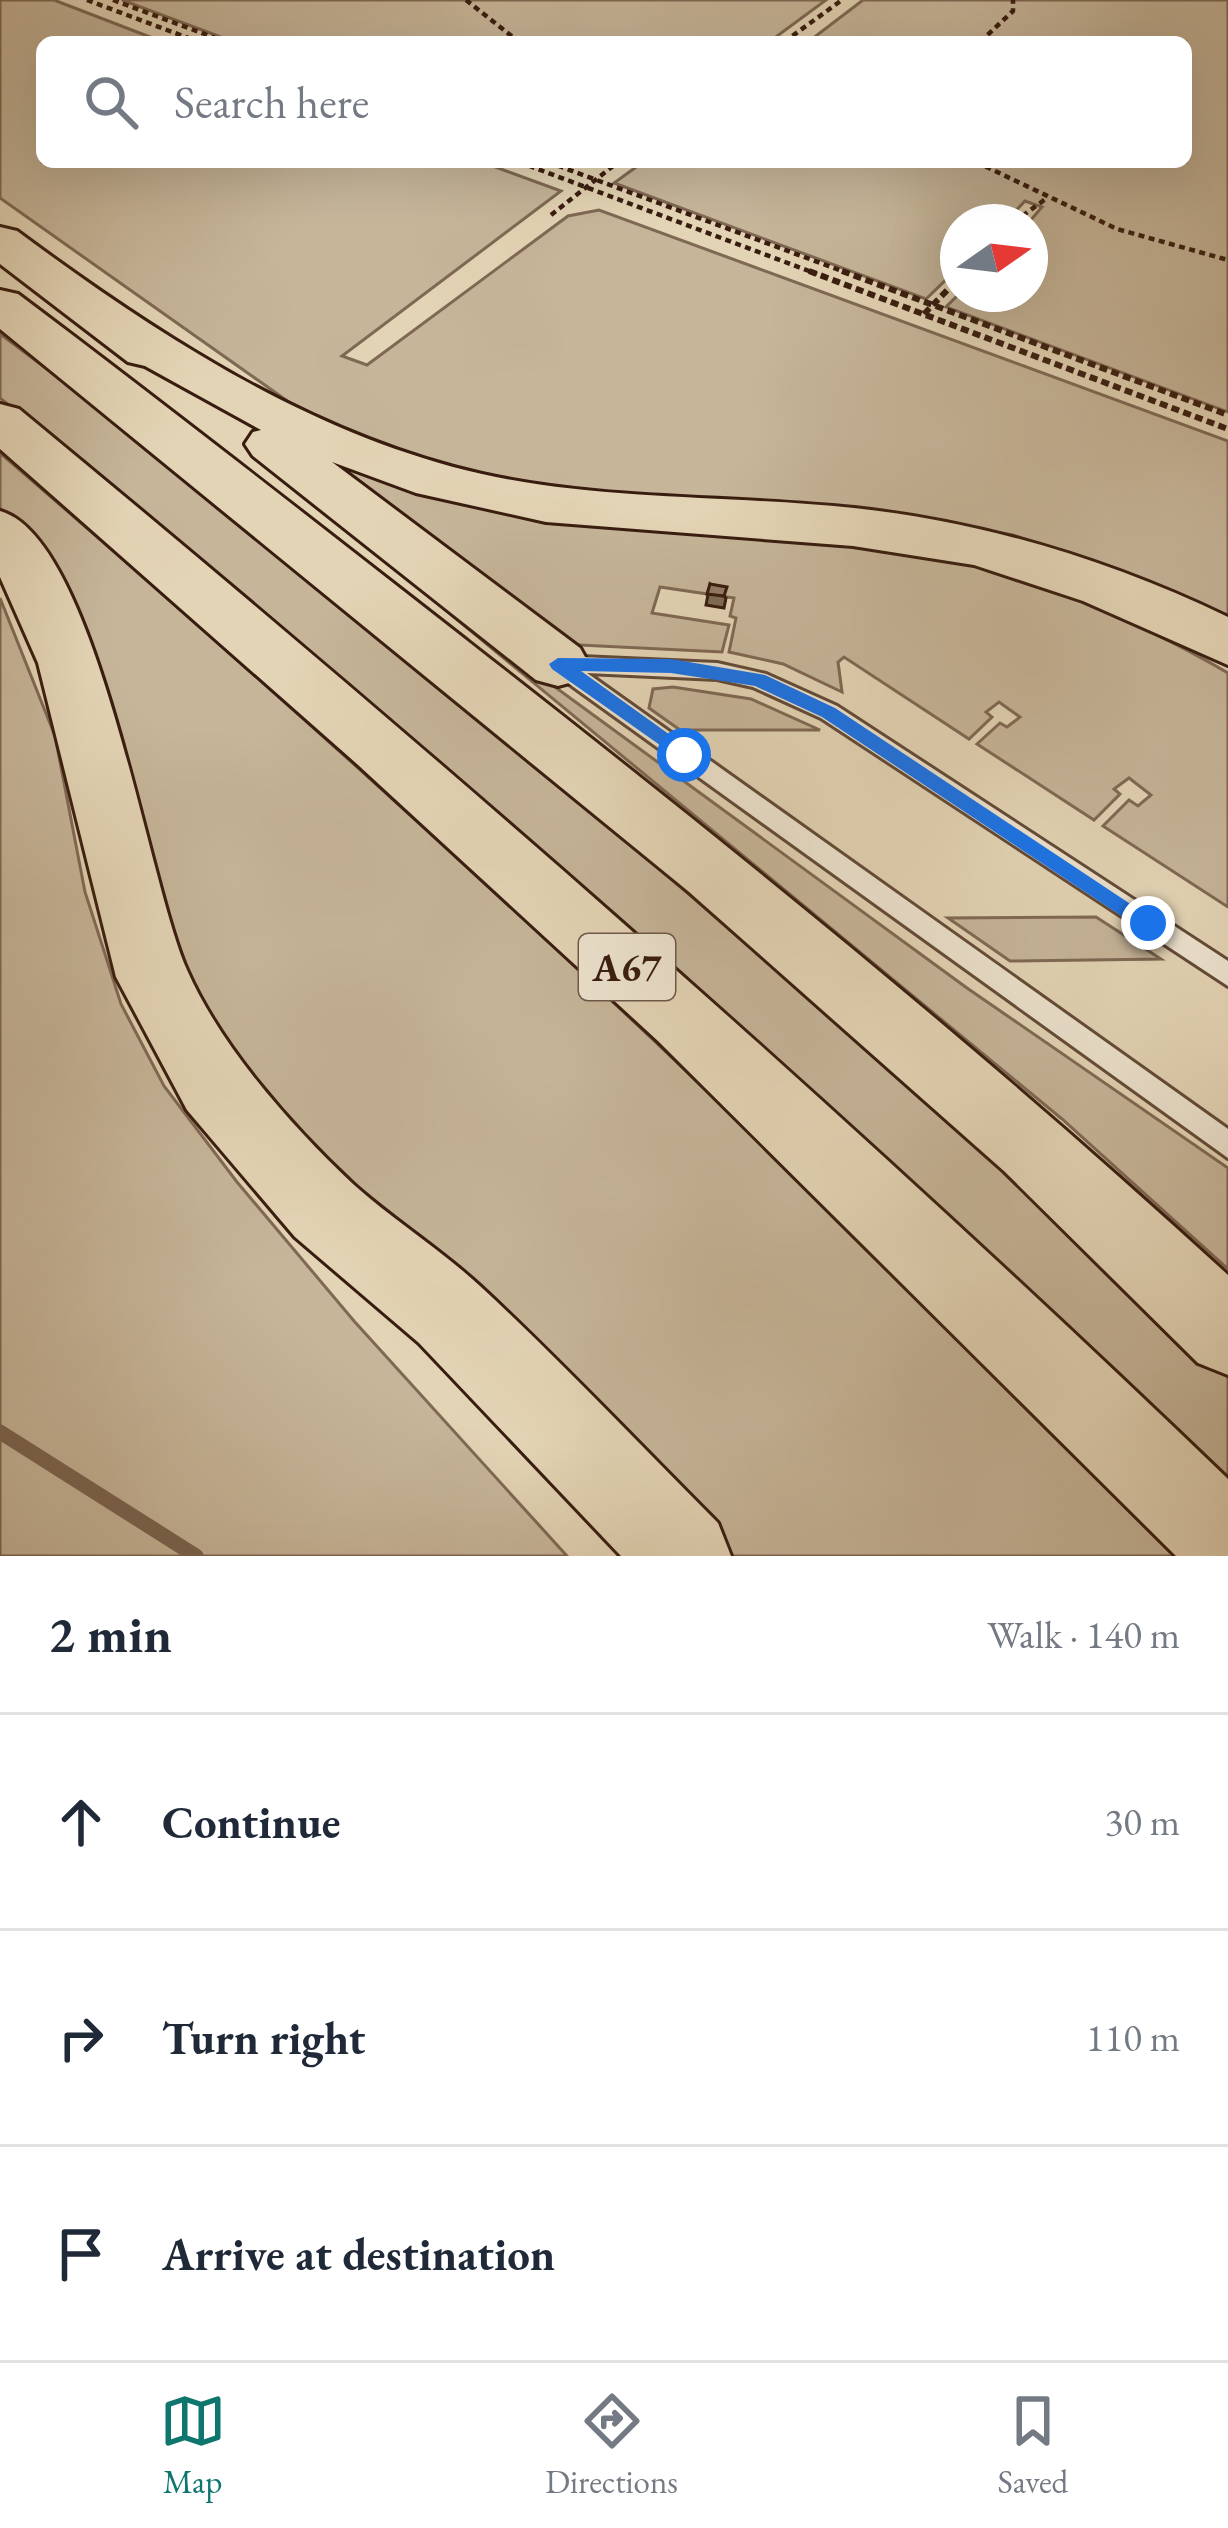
<!DOCTYPE html>
<meta charset="utf-8">
<style>
body{margin:0;font-family:"EB Garamond",serif;background:#f2f2f3;color:#1f2937}
.compass{position:absolute;left:940px;top:204px;width:108px;height:108px;border-radius:50%;background:#fff;box-shadow:0 12px 48px #0002;rotate:76deg}
.stop{position:absolute;width:36px;height:36px;margin:-27px;border:9px solid #1a73e8;border-radius:50%;background:#fff}
.stop.end{background:#1a73e8;border-color:#fff;box-shadow:0 3px 12px #0008}
.list{margin:0;padding:0;list-style:none}
h2{display:flex;justify-content:space-between;align-items:center;height:156px;margin:0;padding:0 48px;font-size:51px}
h2 small{font-size:39px;font-weight:400;color:#747a83}
.list li{display:grid;grid-template-columns:78px 1fr auto;gap:36px;align-items:center;box-sizing:border-box;height:216px;padding:0 48px;border-top:3px solid #e0e1e3}
.list b{display:block;font-size:45px;white-space:nowrap}
.list em{font-size:39px;font-style:normal;color:#747a83}
.icon{flex:none;width:66px;height:66px;fill:none;stroke:currentColor;stroke-width:2;stroke-linecap:round;stroke-linejoin:round}
.map{position:relative;flex:none;width:1228px;height:1556px;overflow:hidden}
.search{position:absolute;background:#fff;box-shadow:0 12px 48px #0002;left:36px;right:36px;top:36px;height:132px;display:flex;align-items:center;gap:30px;box-sizing:border-box;padding:0 42px;border-radius:18px;color:#747a83;font-size:45px}
.sheet{height:804px;background:#fff}
nav{display:flex;justify-content:space-around;align-items:center;box-sizing:border-box;height:168px;border-top:3px solid #e0e1e3;background:#fff;font-size:33px;color:#747a83}
nav a{display:grid;justify-items:center;gap:6px}
nav .on{color:#0f766e}
.map>svg:first-child{display:block}
.green{fill:#c6b599;stroke:#7f6854;stroke-width:3}
.lines{fill:none;stroke-linecap:round;stroke-linejoin:round}
.stream{stroke:#7c6551;stroke-width:15}
.lane-casing{stroke:#634a38;stroke-width:6}
.highway-casing{stroke:#381c0f;stroke-width:6}
.path-far1{stroke:#381c0f;stroke-width:4.5;stroke-dasharray:6 4.5;stroke-linecap:butt}
.path{stroke:#381c0f;stroke-width:6;stroke-dasharray:8 4.5;stroke-linecap:butt}
.lane{fill:#ede3cf;fill-rule:evenodd}
.highway{fill:#e3d4b5;fill-rule:evenodd}
.wall{fill:#7d6b57;stroke:#381c0f;stroke-width:3}
.building{fill:#917c65;stroke:#381c0f;stroke-width:3}
.route{fill:#1a73e8}
.labels{text-anchor:middle;stroke-width:12;stroke-linejoin:round;paint-order:stroke}
.shield{fill:#ede3cf;stroke:#6e5849;stroke-width:3}
.shield-label{font-size:39px;font-weight:bold;fill:#381c0f}
</style>
<div class="map">
<svg width="1228" height="1556" viewBox="0 0 1228 1556">
<rect width="100%" height="100%" fill="#e3d4b5"/>
<filter id="stains"><feTurbulence type="fractalNoise" baseFrequency=".00167" numOctaves="4"/><feColorMatrix values="0 0 0 0 .2 0 0 0 0 .09 0 0 0 0 .02 0 0 0 .5 -.17"/></filter>
<radialGradient id="worn" r=".72"><stop offset=".6" stop-color="#630" stop-opacity="0"/><stop offset="1" stop-color="#630" stop-opacity=".3"/></radialGradient>
<g class="green">
<path d="M 0,0 L 54,0 L 163,42 L 42,42 L 42,162 L 482,162 L 561,191 L 342,356 L 367,365 L 568,216 L 599,210 L 1228,441 L 1228,620 L 1118,569 L 1013,535 L 942,523 L 593,499 L 497,481 L 386,451 L 310,417 L 0,198 Z"/>
<path d="M 122,0 L 826,0 L 769,42 L 234,42 Z"/>
<path d="M 863,0 L 1228,0 L 1228,412 L 946,307 L 959,294 L 1030,294 L 1029,222 L 1042,207 L 1025,201 L 1005,222 L 958,222 L 958,268 L 926,299 L 614,183 L 643,162 L 1186,162 L 1186,42 L 808,42 Z"/>
<path d="M 0,334 C 180,468 353,612 525,756 C 765,956 1000,1162 1228,1375 L 1228,1492 L 299,644 L 0,398 Z"/>
<path d="M 292,436 C 367,461 458,501 534,516 C 654,542 778,525 897,546 C 1009,567 1131,616 1228,673 L 1228,907 L 1103,826 L 1129,800 L 1138,806 L 1151,795 L 1129,778 L 1114,789 L 1120,794 L 1094,820 L 977,744 L 1000,723 L 1007,727 L 1020,717 L 999,702 L 986,712 L 992,717 L 969,739 L 844,657 L 838,662 L 842,692 L 783,664 L 729,652 L 736,618 L 730,616 L 734,598 L 660,587 L 652,613 L 729,625 L 722,652 L 559,644 Z"/>
<path d="M 0,453 C 407,803 803,1168 1175,1556 L 695,1556 L 220,1061 L 39,564 L 0,509 Z"/>
<path d="M 414,584 L 967,988 L 1228,1168 L 1228,1269 L 1062,1119 Z"/>
<path d="M 0,598 L 55,736 L 85,892 L 121,1004 L 164,1086 L 237,1182 L 354,1321 L 567,1556 L 0,1556 Z"/>
<path d="M 673,687 L 751,699 L 820,730 L 680,730 L 649,708 L 653,689 Z"/>
<path d="M 1096,917 L 1161,959 L 1010,961 L 948,918 Z"/>
</g>
<g class="lines">
<path class="stream" d="M 0,1432 L 196,1556"/>
<g class="lane-casing">
<path id="lane" d="M 558,656 L 717,663 L 766,674 L 837,706 L 1228,961 L 1228,986 L 821,718 L 753,687 L 717,679 L 587,673 L 1228,1129 L 1228,1158 L 550,670 L 547,664 Z"/>
</g>
<g class="highway-casing">
<g id="highway">
<path d="M 0,227 L 17,231 C 156,334 310,435 482,474 C 604,501 730,495 854,508 C 985,522 1109,560 1228,617 L 1228,665 L 1083,601 L 974,565 L 853,546 L 546,522 L 416,493 L 332,462 L 580,648 L 589,664 L 580,680 L 558,686 L 536,680 L 253,456 L 245,444 L 253,432 L 261,430 L 145,366 L 128,362 L 0,264 Z"/>
<path d="M 0,290 L 18,294 C 170,408 320,526 470,643 C 730,846 985,1052 1228,1275 L 1228,1375 L 1198,1363 L 1004,1171 L 688,891 L 0,329 Z"/>
<path d="M 0,404 L 19,409 C 435,752 839,1105 1228,1479 L 1228,1556 L 1176,1556 L 658,1041 L 357,764 L 0,449 Z"/>
<path d="M 0,511 C 97,538 147,881 187,970 C 221,1047 292,1127 353,1184 C 393,1220 440,1249 480,1286 C 562,1362 639,1444 718,1523 L 731,1556 L 621,1556 L 419,1343 L 295,1237 L 187,1110 L 116,977 L 38,663 L 0,577 Z"/>
</g>
</g>
<g class="path-far1">
<path d="M 87,0 L 199,42"/>
<path d="M 113,0 L 226,42"/>
<path d="M 466,0 L 519,42"/>
<path d="M 784,42 L 842,0"/>
<path d="M 980,42 L 1013,11 L 1013,0"/>
<path d="M 519,162 L 817,274"/>
<path d="M 548,162 L 850,274"/>
<path d="M 976,162 L 1117,229 L 1228,260"/>
<path d="M 551,215 L 618,162"/>
<path d="M 1014,222 L 1047,198"/>
</g>
<g class="path">
<path d="M 809,271 L 1228,429"/>
<path d="M 842,271 L 1228,415"/>
<path d="M 924,314 L 958,279"/>
</g>
<use href="#lane" class="lane"/>
<use href="#highway" class="highway"/>
</g>
<path class="wall" d="M 710,584 L 726,598 L 724,608 L 706,605 Z"/>
<path class="building" d="M 710,584 L 727,587 L 724,596 L 707,594 Z"/>
<path class="route" d="M 558,658 L 671,659 L 765,675 L 835,708 L 1159,923 L 1156,929 L 1141,929 L 822,717 L 755,686 L 671,673 L 581,671 L 691,750 L 691,760 L 684,762 L 552,669 L 549,664 Z"/>
<g class="labels">
<rect class="shield" x="579" y="934" width="96" height="66" rx="9"/>
<g class="shield-label">
<text x="627" y="981">A67</text>
</g>
</g>
<rect width="100%" height="100%" filter="url(#stains)"/>
<rect width="100%" height="100%" fill="url(#worn)"/>
</svg>
<svg class="compass" viewBox="-18 -18 36 36"><path d="M0-13l5 13h-10z" fill="#e53935"/><path d="M0 13l5-13h-10z" fill="#747a83"/></svg>
<div class="stop" style="left:684px;top:755px"></div>
<div class="stop end" style="left:1148px;top:923px"></div>
<div class="search"><svg class="icon" aria-label="search" viewBox="0 0 24 24"><circle cx="10" cy="10" r="6"/><path d="M15 15l6 6"/></svg>Search here</div>
</div>
<section class="sheet">
<h2>2 min<small>Walk · 140 m</small></h2>
<ul class="list">
<li><svg class="icon" aria-label="ahead" viewBox="0 0 24 24"><path d="M12 20V5M6 11l6-6 6 6"/></svg><div><b>Continue</b></div><em>30 m</em></li>
<li><svg class="icon" aria-label="right" viewBox="0 0 24 24"><path d="M7 20v-9h11M14 6l5 5-5 5"/></svg><div><b>Turn right</b></div><em>110 m</em></li>
<li><svg class="icon" aria-label="arrive" viewBox="0 0 24 24"><path d="M6 21V4h12l-3 4 3 4H6"/></svg><div><b>Arrive at destination</b></div></li>
</ul>
</section>
<nav>
<a class="on"><svg class="icon" aria-label="map" viewBox="0 0 24 24"><path d="M3 6l6-2 6 2 6-2v14l-6 2-6-2-6 2zM9 4v14M15 6v14"/></svg>Map</a>
<a><svg class="icon" aria-label="directions" viewBox="0 0 24 24"><path d="M12 3l9 9-9 9-9-9zM9 14v-3h6M13 9l2 2-2 2"/></svg>Directions</a>
<a><svg class="icon" aria-label="saved" viewBox="0 0 24 24"><path d="M7 4h10v16l-5-4-5 4z"/></svg>Saved</a>
</nav>
